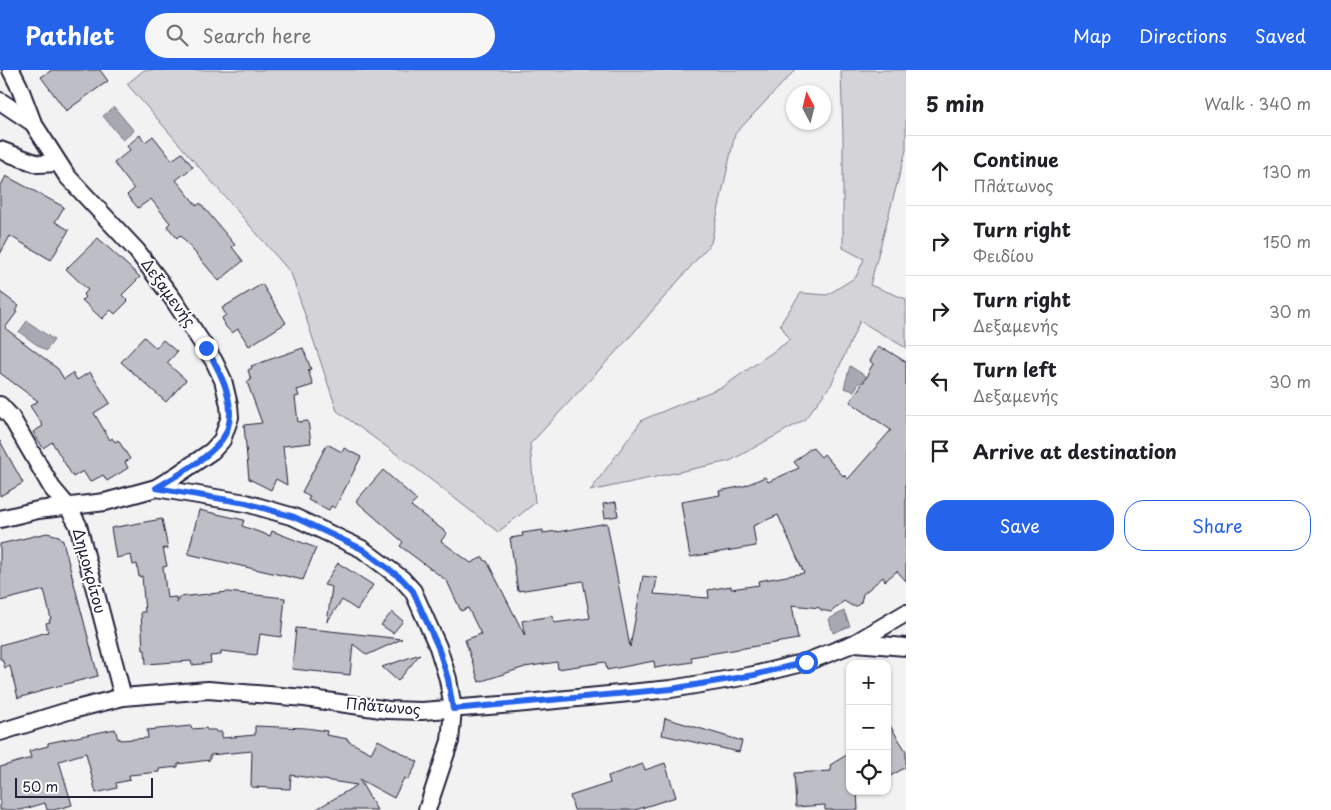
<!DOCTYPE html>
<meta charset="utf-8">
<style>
body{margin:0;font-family:"Playpen Sans",sans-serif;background:#f6f6f6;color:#202124}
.controls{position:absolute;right:15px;bottom:15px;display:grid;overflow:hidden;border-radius:10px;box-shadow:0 1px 4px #0004}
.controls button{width:45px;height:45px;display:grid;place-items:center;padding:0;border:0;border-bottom:1px solid #e0e0e0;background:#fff;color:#202124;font:25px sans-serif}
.compass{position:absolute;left:786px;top:15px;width:45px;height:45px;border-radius:50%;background:#fff;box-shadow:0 1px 4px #0004;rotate:353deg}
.scale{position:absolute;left:15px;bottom:12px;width:138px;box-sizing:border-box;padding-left:5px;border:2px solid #22223b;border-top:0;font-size:14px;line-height:18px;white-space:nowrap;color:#22223b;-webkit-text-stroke:4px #fff;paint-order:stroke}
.stop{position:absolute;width:15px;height:15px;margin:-11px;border:4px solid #2563eb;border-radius:50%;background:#fff}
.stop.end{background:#2563eb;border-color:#fff;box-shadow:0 1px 5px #0008}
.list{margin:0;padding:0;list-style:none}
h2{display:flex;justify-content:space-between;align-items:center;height:65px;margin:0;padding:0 20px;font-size:21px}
h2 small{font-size:16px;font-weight:400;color:#757577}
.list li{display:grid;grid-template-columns:32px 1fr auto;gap:15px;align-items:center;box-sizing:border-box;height:70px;padding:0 20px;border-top:1px solid #e0e0e0}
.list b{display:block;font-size:19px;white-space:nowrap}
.list p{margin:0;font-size:16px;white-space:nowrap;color:#757577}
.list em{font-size:16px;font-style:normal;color:#757577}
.actions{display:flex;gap:10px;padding:15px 20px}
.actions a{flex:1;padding:11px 0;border:1px solid #2563eb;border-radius:20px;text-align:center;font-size:18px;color:#2563eb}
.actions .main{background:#2563eb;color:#fff}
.icon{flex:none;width:28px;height:28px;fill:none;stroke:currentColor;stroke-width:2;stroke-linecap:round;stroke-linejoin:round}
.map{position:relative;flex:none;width:906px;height:740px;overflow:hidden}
header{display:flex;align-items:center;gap:30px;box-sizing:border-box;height:70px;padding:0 25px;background:#2563eb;color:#fff}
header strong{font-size:24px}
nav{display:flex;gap:28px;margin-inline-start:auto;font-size:18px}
.search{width:350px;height:45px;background:#f6f6f6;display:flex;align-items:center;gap:12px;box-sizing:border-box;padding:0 18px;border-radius:28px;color:#757577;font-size:19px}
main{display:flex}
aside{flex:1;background:#fff}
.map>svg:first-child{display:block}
.green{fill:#d3d3d8;stroke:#7a7a8a}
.water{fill:#a8a8b2;stroke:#727282}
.building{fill:#bebec6;stroke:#22223b}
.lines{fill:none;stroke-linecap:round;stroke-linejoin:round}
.street-casing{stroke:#22223b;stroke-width:20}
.street{stroke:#fff;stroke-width:16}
.route{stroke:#2563eb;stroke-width:6}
.labels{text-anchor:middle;stroke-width:4;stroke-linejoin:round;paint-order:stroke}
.street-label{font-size:15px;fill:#22223b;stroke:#fff}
</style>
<header>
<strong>Pathlet</strong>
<div class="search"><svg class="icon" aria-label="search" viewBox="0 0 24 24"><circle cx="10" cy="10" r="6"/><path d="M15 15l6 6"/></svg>Search here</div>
<nav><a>Map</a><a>Directions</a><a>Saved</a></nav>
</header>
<main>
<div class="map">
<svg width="906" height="740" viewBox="0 0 906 740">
<rect width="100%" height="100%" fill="#f2f2f3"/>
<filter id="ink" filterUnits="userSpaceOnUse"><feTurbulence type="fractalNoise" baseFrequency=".02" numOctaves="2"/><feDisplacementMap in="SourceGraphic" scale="10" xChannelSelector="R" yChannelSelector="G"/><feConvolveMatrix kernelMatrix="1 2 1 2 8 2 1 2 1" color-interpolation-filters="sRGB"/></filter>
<g filter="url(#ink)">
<g class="green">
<path d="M 144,0 L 795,0 L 735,64 L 711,173 L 628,269 L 530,374 L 535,433 L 498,462 L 413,396 L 337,341 L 291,203 L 127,14 Z"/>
<path d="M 841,0 L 906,0 L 906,80 L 870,215 L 906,229 L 906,278 L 860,251 L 831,315 L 804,350 L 730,391 L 590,421 L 642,350 L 724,316 L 790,270 L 780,254 L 801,223 L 827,225 L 856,207 L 864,189 L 843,178 L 843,68 Z"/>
</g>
<g class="water">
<path d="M 114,37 L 134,61 L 123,70 L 103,46 Z"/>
<path d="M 27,251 L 54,270 L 46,281 L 19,262 Z"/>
<path d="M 850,296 L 870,309 L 866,315 L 862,312 L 859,313 L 854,321 L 844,318 Z"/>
<path d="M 844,541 L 850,556 L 833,563 L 829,549 Z"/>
</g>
<g class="building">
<path d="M 52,0 L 100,0 L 108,11 L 66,41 L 41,7 Z"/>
<path d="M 140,65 L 145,72 L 153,66 L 172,90 L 182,83 L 193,97 L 176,110 L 197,136 L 200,133 L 235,175 L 232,177 L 243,191 L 219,211 L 180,165 L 177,168 L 167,156 L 170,153 L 151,129 L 138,138 L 127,125 L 134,119 L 114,93 L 130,80 L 127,76 Z"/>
<path d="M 6,106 L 64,137 L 55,152 L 69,160 L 51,190 L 10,166 L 0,184 L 0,117 Z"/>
<path d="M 98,168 L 140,207 L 122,225 L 128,231 L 115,244 L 111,240 L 102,249 L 82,230 L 85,227 L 83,225 L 88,220 L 66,199 Z"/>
<path d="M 262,214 L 286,253 L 249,276 L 238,259 L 232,263 L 226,257 L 222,248 L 226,245 L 222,238 Z"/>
<path d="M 0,222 L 19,236 L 15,241 L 17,242 L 5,258 L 58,299 L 64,309 L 73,303 L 77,310 L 90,302 L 110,333 L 94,343 L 110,370 L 112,368 L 115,372 L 118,370 L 130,389 L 125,392 L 128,398 L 107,411 L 103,405 L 90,412 L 83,401 L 73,407 L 52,372 L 43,378 L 33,362 L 43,356 L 30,336 L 38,331 L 0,303 Z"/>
<path d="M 144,267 L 156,278 L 163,270 L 177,282 L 167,293 L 186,310 L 166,332 L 121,292 Z"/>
<path d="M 878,277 L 884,280 L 885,279 L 906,292 L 906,511 L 897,501 L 885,511 L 883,507 L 863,524 L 861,532 L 857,536 L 852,536 L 844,531 L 831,542 L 821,540 L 820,538 L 792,535 L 798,569 L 691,587 L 692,592 L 655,598 L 654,591 L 607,600 L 605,592 L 558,599 L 557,592 L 525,597 L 479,612 L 465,570 L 481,564 L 468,538 L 461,541 L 447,511 L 400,476 L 403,472 L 356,431 L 383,400 L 417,430 L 411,436 L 447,463 L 441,471 L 471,493 L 483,487 L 485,491 L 487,491 L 525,566 L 522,551 L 553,546 L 554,553 L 590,548 L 583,511 L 518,521 L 510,468 L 523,466 L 522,463 L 543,460 L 543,463 L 557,461 L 557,462 L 607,453 L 630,577 L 643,506 L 657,508 L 654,524 L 709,528 L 708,520 L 731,516 L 731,519 L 759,515 L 758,511 L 804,503 L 778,445 L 753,456 L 756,476 L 690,487 L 681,432 L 720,425 L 719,421 L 744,416 L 765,407 L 768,412 L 799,398 L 794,392 L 812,377 L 821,387 L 824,384 L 843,406 L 844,405 L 848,409 L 891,360 L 850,332 L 870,302 L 869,301 L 873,294 L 870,291 Z"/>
<path d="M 303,278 L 311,299 L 308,300 L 313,315 L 297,320 L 299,326 L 295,327 L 298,352 L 308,351 L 311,373 L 283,376 L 287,415 L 276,409 L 271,420 L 249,409 L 244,355 L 262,353 L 247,312 L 251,310 L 248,300 L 252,298 L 251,296 Z"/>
<path d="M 0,371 L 23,413 L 0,426 Z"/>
<path d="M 327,374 L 342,382 L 344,378 L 361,387 L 335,438 L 331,436 L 329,440 L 308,430 L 310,426 L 302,422 Z"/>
<path d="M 616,432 L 618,446 L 605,448 L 603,434 Z"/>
<path d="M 199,440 L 244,450 L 242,456 L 270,466 L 272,461 L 316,478 L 303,510 L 188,484 Z"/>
<path d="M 162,449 L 168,479 L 163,478 L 167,496 L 163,497 L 167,528 L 176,527 L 177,533 L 179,527 L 228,522 L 285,528 L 281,567 L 260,564 L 257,585 L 221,581 L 221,585 L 210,586 L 211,593 L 192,595 L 191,591 L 146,594 L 145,580 L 143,580 L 141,542 L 145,542 L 142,506 L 139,507 L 137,494 L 133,495 L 131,485 L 116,488 L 111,458 Z"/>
<path d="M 47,463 L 59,466 L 63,471 L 98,606 L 42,620 L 42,621 L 18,628 L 10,596 L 5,598 L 2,589 L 0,589 L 0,575 L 48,562 L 46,553 L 50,552 L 49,550 L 51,549 L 44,520 L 0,531 L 0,474 Z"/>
<path d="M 338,493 L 373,515 L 357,540 L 342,530 L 327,552 L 332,517 L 324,515 Z"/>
<path d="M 392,542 L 403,551 L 393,563 L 381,555 Z"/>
<path d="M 296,558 L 321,560 L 402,569 L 367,585 L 353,574 L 350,605 L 292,599 Z"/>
<path d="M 420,584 L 398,611 L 382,597 Z"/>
<path d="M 665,648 L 742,671 L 739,682 L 662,665 Z"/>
<path d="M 887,651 L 906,681 L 906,697 L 887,708 Z"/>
<path d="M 191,656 L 192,659 L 206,658 L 207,660 L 215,660 L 216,662 L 222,662 L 222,668 L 255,665 L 255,656 L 306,658 L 327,661 L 326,665 L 348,669 L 348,671 L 371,683 L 378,670 L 418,692 L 408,710 L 404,708 L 394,728 L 359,709 L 377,740 L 315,740 L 357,715 L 291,705 L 290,719 L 251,717 L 252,681 L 210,685 L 210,690 L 178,694 L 178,697 L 159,699 L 159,702 L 129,705 L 130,710 L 116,713 L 117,718 L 96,723 L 86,683 L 59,691 L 72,735 L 54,740 L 47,740 L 45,733 L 21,740 L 0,740 L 0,697 L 31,688 L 29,681 L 48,676 L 48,673 L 115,659 L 118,669 L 120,668 L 120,670 L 148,668 L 147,660 Z"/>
<path d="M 850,683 L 850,721 L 857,721 L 858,740 L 825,740 L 825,735 L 796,737 L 794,703 L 831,701 L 830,695 Z"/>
<path d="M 665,693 L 676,727 L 635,740 L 574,740 L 570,726 L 610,713 L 608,706 L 643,694 L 645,700 Z"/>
</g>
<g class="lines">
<g class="street-casing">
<g id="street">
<path d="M 11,0 L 19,16 L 33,53"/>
<path d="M 0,31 L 33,53 L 67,106 L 137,181 L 173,229 L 214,291 L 223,310 L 229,335 L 230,347 L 222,370 L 212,381 L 177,405 L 156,418 L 105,432 L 38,440 L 0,449"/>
<path d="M 0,80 L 38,94 L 58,93"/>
<path d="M 0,335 L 11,347 L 52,418 L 68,437 L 78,455 L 123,627"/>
<path d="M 156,418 L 246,433 L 294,447 L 362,479 L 402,509 L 413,521 L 438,577 L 448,609 L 453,639 L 450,671 L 427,740"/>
<path d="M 855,573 L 906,577"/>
<path d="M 0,662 L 68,641 L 123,627 L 208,620 L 305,628 L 388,640 L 422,641 L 515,634 L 671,619 L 754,605 L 806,592 L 855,573 L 906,543"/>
</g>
</g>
<use href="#street" class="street"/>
</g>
</g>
<g class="lines" filter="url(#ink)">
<path class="route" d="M 206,278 C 222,304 242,343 221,371 C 206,390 176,406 156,418 L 246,433 L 294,447 L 362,479 L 402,509 L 413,521 L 438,577 L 448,609 L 453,639 L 671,619 L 754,605 L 806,592"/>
</g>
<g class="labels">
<g class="street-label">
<text transform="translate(168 223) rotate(54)" y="5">Δεξαμενής</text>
<text transform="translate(89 501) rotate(75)" y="5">Δημοκρίτου</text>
<text transform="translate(383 637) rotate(5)" y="5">Πλάτωνος</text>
</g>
</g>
</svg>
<div class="controls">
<button>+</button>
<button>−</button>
<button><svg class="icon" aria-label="locate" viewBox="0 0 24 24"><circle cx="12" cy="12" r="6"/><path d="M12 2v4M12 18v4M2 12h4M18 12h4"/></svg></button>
</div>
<svg class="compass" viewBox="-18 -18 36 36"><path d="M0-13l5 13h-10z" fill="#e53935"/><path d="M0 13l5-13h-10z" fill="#757577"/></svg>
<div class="scale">50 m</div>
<div class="stop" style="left:806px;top:592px"></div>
<div class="stop end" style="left:206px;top:278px"></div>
</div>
<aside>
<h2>5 min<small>Walk · 340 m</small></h2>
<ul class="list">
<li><svg class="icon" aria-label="ahead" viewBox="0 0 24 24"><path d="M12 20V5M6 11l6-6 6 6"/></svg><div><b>Continue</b><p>Πλάτωνος</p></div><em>130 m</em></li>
<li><svg class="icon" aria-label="right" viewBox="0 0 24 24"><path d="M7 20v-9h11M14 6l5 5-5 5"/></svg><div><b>Turn right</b><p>Φειδίου</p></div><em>150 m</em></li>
<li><svg class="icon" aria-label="right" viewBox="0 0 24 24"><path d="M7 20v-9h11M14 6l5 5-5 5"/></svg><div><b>Turn right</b><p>Δεξαμενής</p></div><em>30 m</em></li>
<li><svg class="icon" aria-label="left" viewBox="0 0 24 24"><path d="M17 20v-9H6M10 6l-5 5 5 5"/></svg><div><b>Turn left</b><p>Δεξαμενής</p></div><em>30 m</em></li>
<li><svg class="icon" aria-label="arrive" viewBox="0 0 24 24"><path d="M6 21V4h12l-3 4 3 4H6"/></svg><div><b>Arrive at destination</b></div></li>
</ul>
<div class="actions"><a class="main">Save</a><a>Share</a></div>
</aside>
</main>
